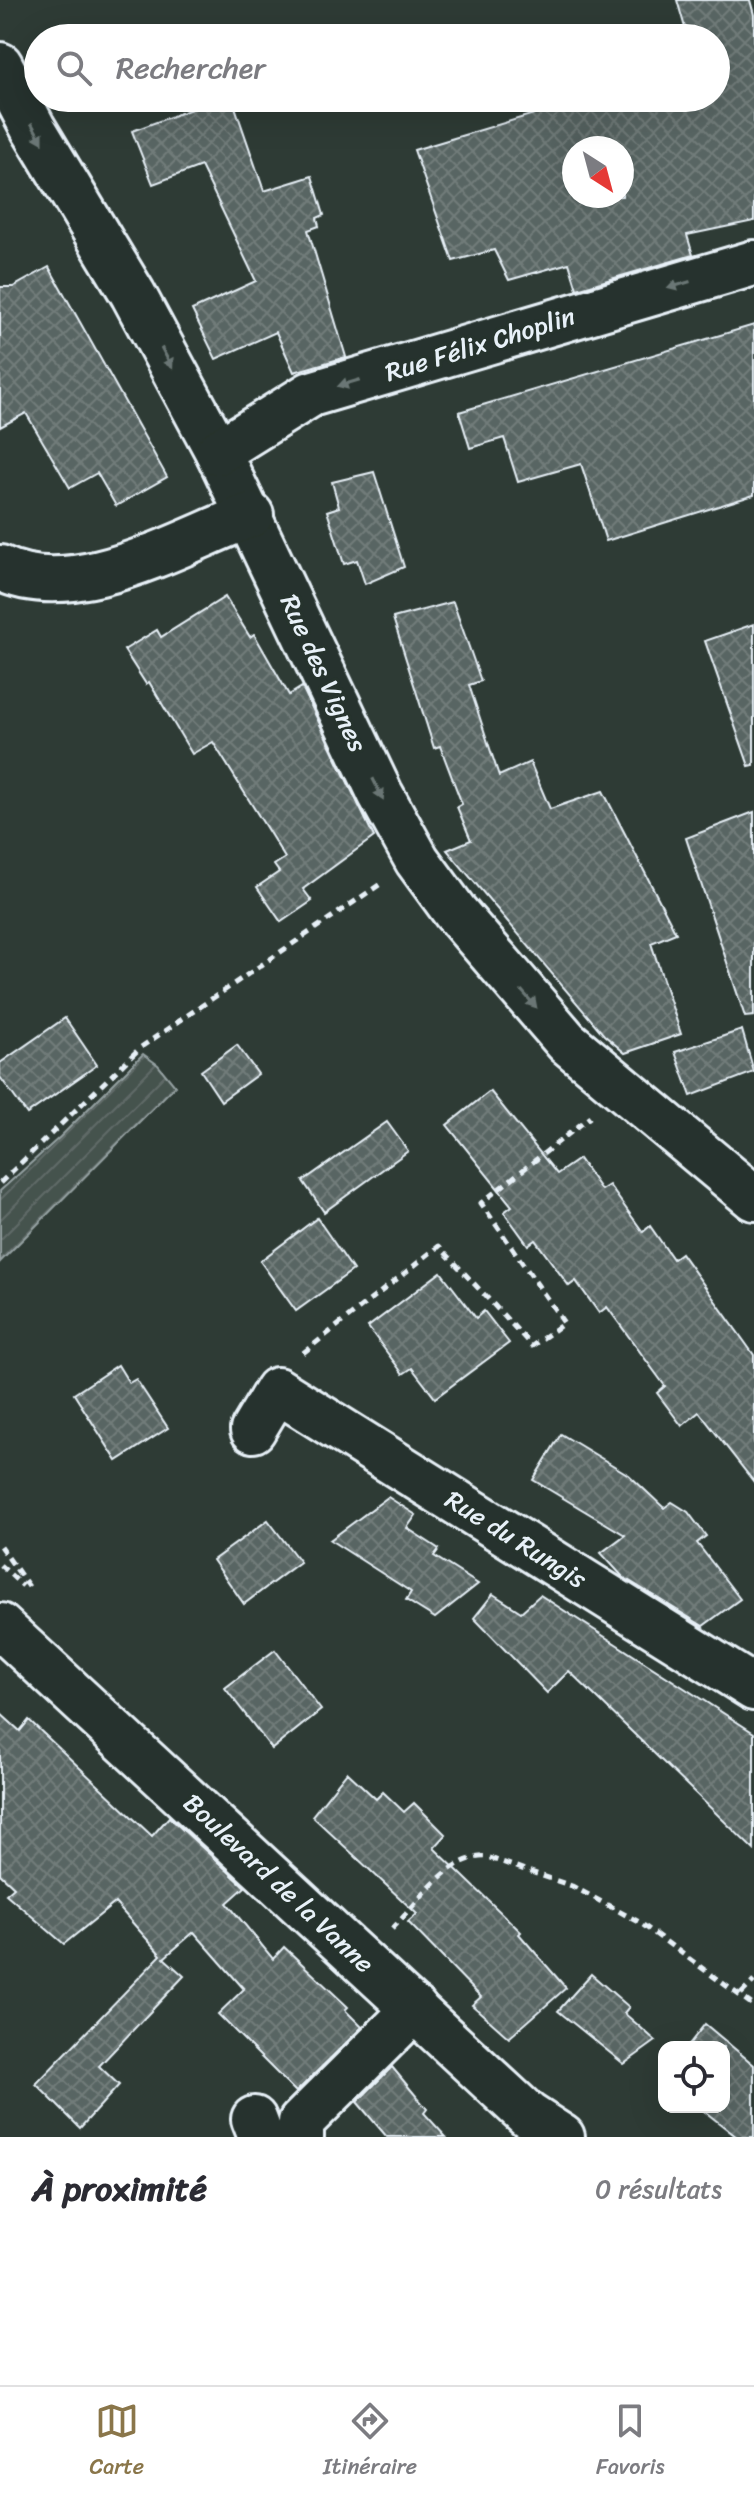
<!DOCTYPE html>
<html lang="fr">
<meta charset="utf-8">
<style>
body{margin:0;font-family:Sriracha,sans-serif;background:#f7f7f7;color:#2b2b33}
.controls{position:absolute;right:24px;bottom:24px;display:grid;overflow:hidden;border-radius:16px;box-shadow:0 8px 32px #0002}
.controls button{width:72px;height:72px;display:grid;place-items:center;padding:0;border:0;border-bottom:2px solid #e1e1e2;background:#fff;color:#2b2b33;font:40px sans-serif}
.compass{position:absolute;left:562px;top:136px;width:72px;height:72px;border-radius:50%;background:#fff;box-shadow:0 8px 32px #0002;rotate:144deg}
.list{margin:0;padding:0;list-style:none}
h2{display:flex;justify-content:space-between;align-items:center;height:104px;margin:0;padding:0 32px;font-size:34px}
h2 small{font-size:26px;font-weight:400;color:#7c7c81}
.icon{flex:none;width:44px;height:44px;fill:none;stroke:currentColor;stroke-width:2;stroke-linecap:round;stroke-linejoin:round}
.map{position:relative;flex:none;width:754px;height:2137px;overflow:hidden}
.search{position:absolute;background:#fff;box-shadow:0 8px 32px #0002;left:24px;right:24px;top:24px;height:88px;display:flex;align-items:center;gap:20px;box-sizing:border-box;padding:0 28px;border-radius:44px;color:#7c7c81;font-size:30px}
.sheet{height:248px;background:#fff}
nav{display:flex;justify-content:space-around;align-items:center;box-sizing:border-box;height:112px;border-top:2px solid #e1e1e2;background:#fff;font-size:22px;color:#7c7c81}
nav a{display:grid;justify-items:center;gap:4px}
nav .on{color:#8a764a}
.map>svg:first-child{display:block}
.garden{fill:url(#garden-furrows);stroke:#96a2a3;stroke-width:2}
.building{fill:url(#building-cross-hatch);stroke:#e8f1f8;stroke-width:2;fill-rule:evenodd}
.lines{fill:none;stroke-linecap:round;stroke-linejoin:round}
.minor-casing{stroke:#e8f1f8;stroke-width:50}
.path{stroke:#e8f1f8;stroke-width:5;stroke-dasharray:8 6;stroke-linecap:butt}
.minor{stroke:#26332d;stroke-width:44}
.oneway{fill:#6a7674}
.labels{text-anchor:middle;stroke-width:6;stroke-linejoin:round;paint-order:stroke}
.street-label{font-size:26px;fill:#e8f1f8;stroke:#26332d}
</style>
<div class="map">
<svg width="754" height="2137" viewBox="0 0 754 2137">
<defs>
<pattern id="garden-furrows" width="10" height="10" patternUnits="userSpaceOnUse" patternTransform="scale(2)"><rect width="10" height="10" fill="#45524e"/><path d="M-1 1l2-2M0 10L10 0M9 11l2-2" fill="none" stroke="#606b68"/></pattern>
<pattern id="building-cross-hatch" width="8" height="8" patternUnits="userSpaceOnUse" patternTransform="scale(2)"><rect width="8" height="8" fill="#596563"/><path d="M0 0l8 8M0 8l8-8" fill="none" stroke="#717c7a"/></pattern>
</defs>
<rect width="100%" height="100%" fill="#2e3b35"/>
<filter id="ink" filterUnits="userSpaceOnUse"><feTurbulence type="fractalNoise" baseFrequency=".0125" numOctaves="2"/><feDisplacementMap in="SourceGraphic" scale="16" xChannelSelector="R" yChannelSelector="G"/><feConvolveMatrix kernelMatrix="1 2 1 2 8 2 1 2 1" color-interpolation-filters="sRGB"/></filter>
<g filter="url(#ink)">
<path class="garden" d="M 143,1054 L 158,1065 L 175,1086 L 0,1262 L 0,1191 L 60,1137 Z"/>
<g class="building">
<path d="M 677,0 L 750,0 L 754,15 L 754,221 L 687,235 L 693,255 L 577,289 L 569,263 L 509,280 L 494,250 L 453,261 L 414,150 L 587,98 L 716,98 L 716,38 L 688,38 ZM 574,148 L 622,148 L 622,196 L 574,196 Z"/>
<path d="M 221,98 L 232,98 L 264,191 L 312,176 L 324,215 L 317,218 L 319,226 L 308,230 L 346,357 L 294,372 L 276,332 L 216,359 L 192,310 L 256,281 L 201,166 L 153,184 L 132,131 Z"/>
<path d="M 49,267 L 167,477 L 116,506 L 97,473 L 70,488 L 26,413 L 0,427 L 0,287 L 13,287 Z"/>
<path d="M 754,325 L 754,495 L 606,541 L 581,464 L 518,482 L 504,438 L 470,448 L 459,412 Z"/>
<path d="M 374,472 L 404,567 L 365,584 L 357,560 L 344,564 L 327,511 L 339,507 L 332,482 Z"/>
<path d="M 225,597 L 250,637 L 254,634 L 289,695 L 302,687 L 374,837 L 303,889 L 312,901 L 281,922 L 257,887 L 279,872 L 274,865 L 285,858 L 213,742 L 192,754 L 149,682 L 146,684 L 124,650 L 157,630 L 161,637 Z"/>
<path d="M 453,602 L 481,681 L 469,685 L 499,776 L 530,762 L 550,809 L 603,791 L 676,933 L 651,943 L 681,1034 L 625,1053 L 604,1035 L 447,850 L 471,840 L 457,807 L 462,804 L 440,746 L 434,748 L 393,618 Z"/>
<path d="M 754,624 L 754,765 L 749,766 L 705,641 Z"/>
<path d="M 754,812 L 754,1016 L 745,1017 L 686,838 Z"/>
<path d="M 65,1018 L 97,1065 L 27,1114 L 0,1077 L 0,1063 Z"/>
<path d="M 742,1030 L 754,1072 L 691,1096 L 675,1052 Z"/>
<path d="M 237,1045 L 258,1074 L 221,1101 L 201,1071 Z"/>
<path d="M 490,1091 L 557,1174 L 579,1159 L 601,1190 L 609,1185 L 643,1232 L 650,1226 L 673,1259 L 681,1253 L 754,1355 L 754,1482 L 699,1412 L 682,1426 L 657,1393 L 665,1386 L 607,1307 L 599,1313 L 576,1281 L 569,1286 L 535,1240 L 528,1245 L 504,1212 L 512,1206 L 447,1125 Z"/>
<path d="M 387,1122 L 408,1151 L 324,1212 L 303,1181 Z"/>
<path d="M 317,1218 L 353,1270 L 296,1311 L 260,1261 Z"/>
<path d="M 441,1272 L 476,1318 L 484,1311 L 509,1343 L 435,1398 L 412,1368 L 403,1374 L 368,1327 Z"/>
<path d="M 118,1365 L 129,1383 L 136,1379 L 168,1428 L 117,1461 L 74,1394 Z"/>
<path d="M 561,1434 L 629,1475 L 664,1508 L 672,1502 L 688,1512 L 706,1536 L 697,1543 L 740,1599 L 703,1626 L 623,1577 L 601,1553 L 625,1535 L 533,1480 Z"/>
<path d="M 388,1497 L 416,1515 L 407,1528 L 439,1549 L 434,1556 L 478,1584 L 435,1618 L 406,1600 L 411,1592 L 330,1540 Z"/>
<path d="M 268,1520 L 300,1562 L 244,1604 L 213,1560 Z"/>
<path d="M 493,1594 L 521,1612 L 540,1595 L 754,1733 L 754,1850 L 569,1671 L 547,1693 L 474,1618 Z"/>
<path d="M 275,1650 L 321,1710 L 272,1749 L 225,1688 Z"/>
<path d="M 0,1713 L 20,1731 L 29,1720 L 152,1836 L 169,1817 L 245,1887 L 227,1903 L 273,1959 L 284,1947 L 348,2007 L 345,2010 L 362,2027 L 296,2092 L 218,2014 L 244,1989 L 194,1932 L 164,1958 L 184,1976 L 99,2066 L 119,2085 L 80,2128 L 36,2084 L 161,1955 L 115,1903 L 64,1944 L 6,1894 L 14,1887 L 0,1874 Z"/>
<path d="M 347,1772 L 376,1799 L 383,1792 L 404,1812 L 414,1803 L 446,1835 L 434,1848 L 521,1932 L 519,1934 L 566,1988 L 509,2038 L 472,2005 L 481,1997 L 408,1922 L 417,1914 L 312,1816 Z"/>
<path d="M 591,1974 L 629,2007 L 624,2013 L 656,2041 L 624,2064 L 558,2011 Z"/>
<path d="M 705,2024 L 754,2065 L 754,2137 L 737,2137 L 699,2107 L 724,2107 L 724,2047 L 687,2047 Z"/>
<path d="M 392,2067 L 427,2109 L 424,2113 L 446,2137 L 387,2137 L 357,2102 Z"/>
</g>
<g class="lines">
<g class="minor-casing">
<g id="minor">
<path d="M 0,65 L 33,128 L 133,294 L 218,452 L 380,793 L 417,860 L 455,912 L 567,1042 L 754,1198"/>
<path d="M 218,452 L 311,394 L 754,263"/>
<path d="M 0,568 C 75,605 179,542 251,515"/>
<path d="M 253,1430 L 277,1390 L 754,1688"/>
<path d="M 0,1626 L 528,2115 L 562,2137"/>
<path d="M 254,2119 L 261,2137"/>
<path d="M 301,2137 L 301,2122 L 415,2009"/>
</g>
</g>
<g class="path">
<path d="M 0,1183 L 141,1047 L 382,883"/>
<path d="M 303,1353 L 439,1246 L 532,1346 L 564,1323 L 481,1203 L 590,1117"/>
<path d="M 0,1546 L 32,1591"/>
<path d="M 0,1565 L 23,1586"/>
<path d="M 392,1929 C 417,1904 449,1854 487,1857 L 572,1886 L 639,1922 L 754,2006"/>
<path d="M 741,1994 L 754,1981"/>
</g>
<use href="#minor" class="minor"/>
</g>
<defs><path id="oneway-solid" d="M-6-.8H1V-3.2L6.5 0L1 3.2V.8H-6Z" transform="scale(2)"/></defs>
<g class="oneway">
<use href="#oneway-solid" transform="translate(37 133) rotate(60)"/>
<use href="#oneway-solid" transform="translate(679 285) rotate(163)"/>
<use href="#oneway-solid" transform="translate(167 358) rotate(62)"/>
<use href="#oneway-solid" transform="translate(349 383) rotate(163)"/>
<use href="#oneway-solid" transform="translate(378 789) rotate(64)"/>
<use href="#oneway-solid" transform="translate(529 999) rotate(49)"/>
</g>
</g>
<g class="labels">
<g class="street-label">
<text transform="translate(480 344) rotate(-17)" y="9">Rue Félix Choplin</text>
<text transform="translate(324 673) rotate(65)" y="9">Rue des Vignes</text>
<text transform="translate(516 1539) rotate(32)" y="9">Rue du Rungis</text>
<text transform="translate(279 1883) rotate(43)" y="9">Boulevard de la Vanne</text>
</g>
</g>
</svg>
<div class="controls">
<button><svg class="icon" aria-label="locate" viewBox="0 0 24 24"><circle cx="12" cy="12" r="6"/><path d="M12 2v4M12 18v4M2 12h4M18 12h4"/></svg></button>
</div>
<svg class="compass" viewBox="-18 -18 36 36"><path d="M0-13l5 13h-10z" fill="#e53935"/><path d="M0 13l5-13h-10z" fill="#7c7c81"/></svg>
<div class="search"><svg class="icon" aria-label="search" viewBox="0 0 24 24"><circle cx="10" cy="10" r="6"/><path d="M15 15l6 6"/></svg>Rechercher</div>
</div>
<section class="sheet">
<h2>À proximité<small>0 résultats</small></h2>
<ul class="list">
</ul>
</section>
<nav>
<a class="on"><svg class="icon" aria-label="map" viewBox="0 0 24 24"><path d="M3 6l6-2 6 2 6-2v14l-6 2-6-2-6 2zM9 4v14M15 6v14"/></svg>Carte</a>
<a><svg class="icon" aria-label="directions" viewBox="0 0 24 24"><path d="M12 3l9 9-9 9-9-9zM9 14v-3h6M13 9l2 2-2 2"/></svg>Itinéraire</a>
<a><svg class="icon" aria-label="saved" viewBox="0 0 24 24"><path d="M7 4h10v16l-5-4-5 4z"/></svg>Favoris</a>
</nav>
